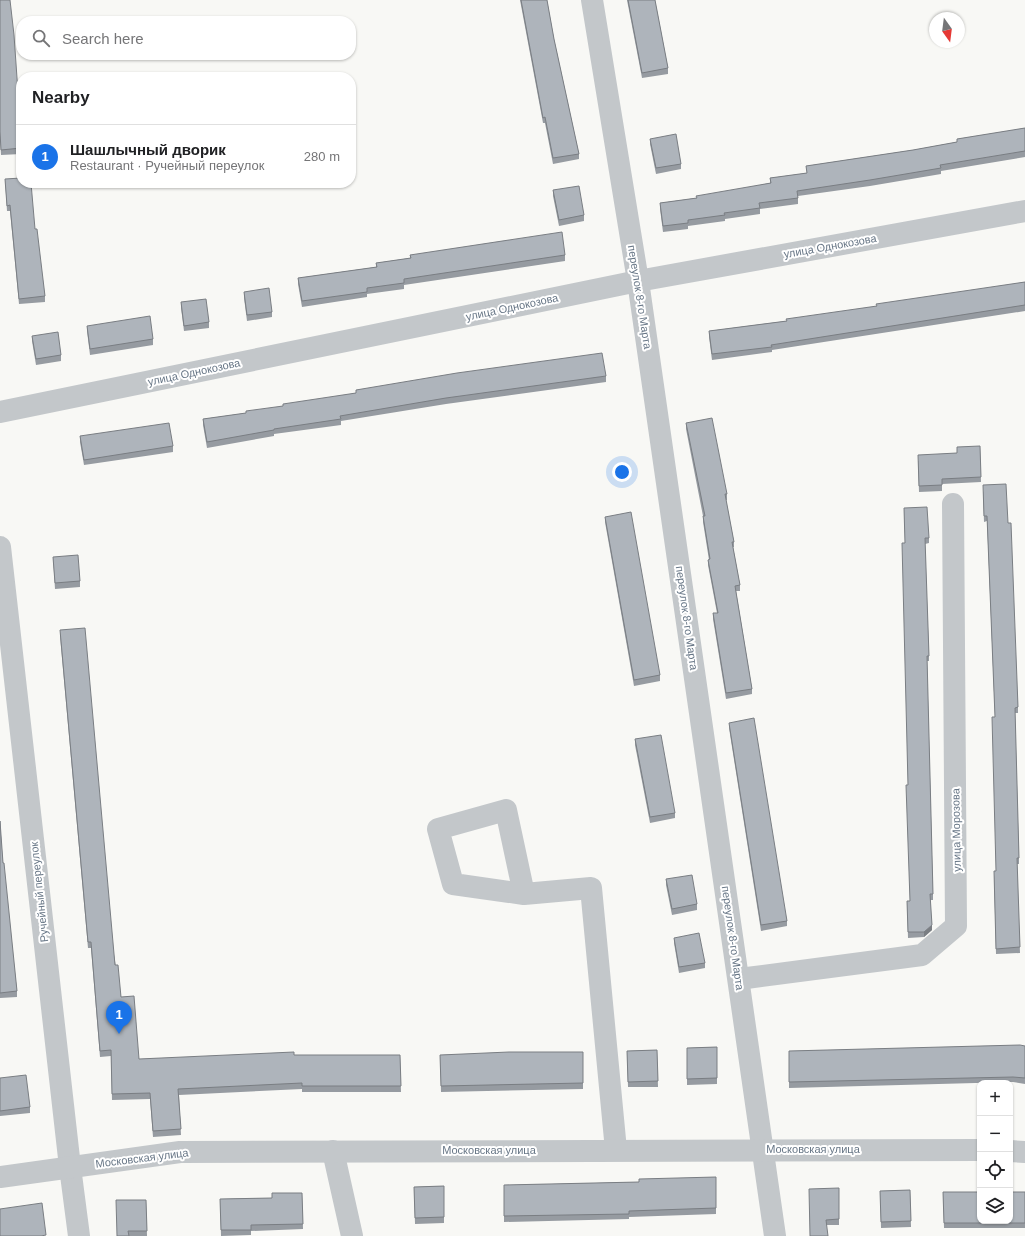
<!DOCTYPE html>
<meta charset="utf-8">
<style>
body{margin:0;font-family:Arial,sans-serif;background:#f2f2f2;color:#202124}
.controls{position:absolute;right:12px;bottom:12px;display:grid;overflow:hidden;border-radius:8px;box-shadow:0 1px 3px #0004}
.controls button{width:36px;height:36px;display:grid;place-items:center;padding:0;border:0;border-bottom:1px solid #e0e0e0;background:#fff;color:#202124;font:20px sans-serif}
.compass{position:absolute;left:929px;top:12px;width:36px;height:36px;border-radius:50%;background:#fff;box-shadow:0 1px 3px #0004;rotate:166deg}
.you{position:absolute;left:622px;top:472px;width:14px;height:14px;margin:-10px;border:3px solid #fff;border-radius:50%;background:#1a73e8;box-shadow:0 0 0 6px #1a73e833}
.badge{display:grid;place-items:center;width:26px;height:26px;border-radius:50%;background:#1a73e8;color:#fff;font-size:13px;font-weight:700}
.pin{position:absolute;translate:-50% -33px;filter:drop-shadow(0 1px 2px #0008)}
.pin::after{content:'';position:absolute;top:21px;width:14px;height:12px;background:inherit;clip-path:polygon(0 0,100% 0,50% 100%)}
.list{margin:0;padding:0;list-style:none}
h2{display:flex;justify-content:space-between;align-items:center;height:52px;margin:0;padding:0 16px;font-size:17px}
h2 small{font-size:13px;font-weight:400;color:#757577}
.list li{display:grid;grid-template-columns:26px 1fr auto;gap:12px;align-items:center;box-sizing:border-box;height:64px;padding:0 16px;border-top:1px solid #e0e0e0}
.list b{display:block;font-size:15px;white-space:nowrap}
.list p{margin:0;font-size:13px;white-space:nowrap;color:#757577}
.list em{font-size:13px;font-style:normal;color:#757577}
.icon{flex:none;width:22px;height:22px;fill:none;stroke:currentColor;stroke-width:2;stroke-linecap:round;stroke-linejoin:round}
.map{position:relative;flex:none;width:1025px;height:1236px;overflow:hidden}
.search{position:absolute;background:#fff;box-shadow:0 1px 3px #0004;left:16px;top:16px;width:340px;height:44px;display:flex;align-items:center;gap:10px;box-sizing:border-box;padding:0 14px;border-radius:16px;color:#757577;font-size:15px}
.panel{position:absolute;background:#fff;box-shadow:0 1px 3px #0004;left:16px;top:72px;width:340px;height:116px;border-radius:16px}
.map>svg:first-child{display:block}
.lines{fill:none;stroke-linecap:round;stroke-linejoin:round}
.minor{stroke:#c3c7ca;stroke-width:22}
.wall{fill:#969ba1}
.shaded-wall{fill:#7a7e83}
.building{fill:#aeb4bb;stroke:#7a7e83}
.labels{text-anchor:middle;stroke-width:4;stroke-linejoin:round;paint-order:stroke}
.street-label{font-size:11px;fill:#677686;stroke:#fff}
</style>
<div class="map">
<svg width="1025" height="1236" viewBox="0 0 1025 1236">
<rect width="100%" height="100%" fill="#f8f8f5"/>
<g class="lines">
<g class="minor">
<path d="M 592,0 L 638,281 L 775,1236"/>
<path d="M 0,412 L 638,281 L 1025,211"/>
<path d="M 0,547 L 70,1167 L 79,1236"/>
<path d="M 524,894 L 506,810 L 438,829 L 453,884 L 524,894 L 591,888 L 616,1150"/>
<path d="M 739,979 L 922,955 L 956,926 L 953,504"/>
<path d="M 333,1151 L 352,1236"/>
<path d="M 1010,1151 L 1025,1152"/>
<path d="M 0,1177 L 180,1152 L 980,1150"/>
</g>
</g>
<g class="wall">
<path d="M 0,0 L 20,121 L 21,121 L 21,154 L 1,155 L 0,138 Z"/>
<path d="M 520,0 L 547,0 L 554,39 L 579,154 L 579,159 L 553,164 L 545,123 L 543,123 Z"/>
<path d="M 627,0 L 655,0 L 668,68 L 668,74 L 642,78 Z"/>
<path d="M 1025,128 L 1025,157 L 941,171 L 941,174 L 870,186 L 798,196 L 798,204 L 760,209 L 760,214 L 725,219 L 725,221 L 688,226 L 688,229 L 663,232 L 660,209 L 660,203 L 696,198 L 770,183 L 770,178 L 807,173 L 806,166 L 913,150 L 957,142 L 957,139 Z"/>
<path d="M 650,139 L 681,164 L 681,169 L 656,174 L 650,144 Z"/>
<path d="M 5,179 L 35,229 L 45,296 L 45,302 L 19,304 L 10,211 L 7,211 Z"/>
<path d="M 553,190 L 584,215 L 584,221 L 559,226 L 553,196 Z"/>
<path d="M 410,255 L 565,255 L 565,261 L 404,285 L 404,289 L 367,294 L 367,297 L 302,307 L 298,284 L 298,278 L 376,267 L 376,263 L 410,258 Z"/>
<path d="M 1025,282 L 1025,311 L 772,350 L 772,352 L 712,360 L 709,337 L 709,331 L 786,321 Z"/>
<path d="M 244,292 L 272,312 L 272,317 L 247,321 L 244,298 Z"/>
<path d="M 181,302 L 209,322 L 209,328 L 184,331 L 181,308 Z"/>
<path d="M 87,326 L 153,339 L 153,345 L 90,355 L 87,331 Z"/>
<path d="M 32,336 L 61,355 L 61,361 L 36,365 L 32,341 Z"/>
<path d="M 606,376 L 606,382 L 446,404 L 341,421 L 341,425 L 274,434 L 274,436 L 207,448 L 203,425 L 203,419 L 246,413 L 356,393 L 356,390 Z"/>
<path d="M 686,423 L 727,494 L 727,500 L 726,500 L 734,542 L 734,547 L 733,547 L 740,585 L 740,591 L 736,591 L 752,689 L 752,694 L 726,699 L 713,619 L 713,613 L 717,613 L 708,565 L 708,560 L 709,560 L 703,522 L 703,516 L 686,429 Z"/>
<path d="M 80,436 L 173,446 L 173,452 L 84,465 L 80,442 Z"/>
<path d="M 980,446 L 981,482 L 942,484 L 942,491 L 919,492 L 918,461 L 957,453 Z"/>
<path d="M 983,491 L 1008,523 L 1018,707 L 1018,713 L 1015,713 L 1019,858 L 1019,864 L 1017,864 L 1020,953 L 996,954 L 994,877 L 996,871 L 995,717 L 987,521 L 984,522 Z"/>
<path d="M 904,508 L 929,538 L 929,543 L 925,544 L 929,656 L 929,661 L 927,661 L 933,894 L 933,900 L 930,900 L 932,930 L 924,937 L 908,938 L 907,901 L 910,901 L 908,785 L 905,543 Z"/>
<path d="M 605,517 L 660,675 L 660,681 L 634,686 L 605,522 Z"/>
<path d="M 53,557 L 80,581 L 80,587 L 55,589 Z"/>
<path d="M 60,630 L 121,997 L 139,1059 L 294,1055 L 400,1055 L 401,1092 L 302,1092 L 302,1089 L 179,1095 L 181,1135 L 153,1137 L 150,1099 L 112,1100 L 111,1056 L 100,1057 L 91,948 L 88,948 L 60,636 Z"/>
<path d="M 729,723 L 787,921 L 787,926 L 761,931 L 729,728 Z"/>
<path d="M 635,739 L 675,813 L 675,818 L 650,823 L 635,745 Z"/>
<path d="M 0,821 L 3,863 L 17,991 L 17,997 L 0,998 Z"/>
<path d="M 666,879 L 697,904 L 697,910 L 672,915 L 666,885 Z"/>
<path d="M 674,938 L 705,963 L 705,968 L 679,973 L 674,943 Z"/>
<path d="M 1025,1046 L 1025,1084 L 1013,1082 L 789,1088 L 789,1051 Z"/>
<path d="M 717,1047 L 717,1084 L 687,1085 L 687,1048 Z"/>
<path d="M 657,1050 L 658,1087 L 628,1087 L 627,1051 Z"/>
<path d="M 583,1052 L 583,1089 L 441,1092 L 440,1055 Z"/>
<path d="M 0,1078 L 30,1107 L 30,1113 L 0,1116 Z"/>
<path d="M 716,1177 L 716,1214 L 629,1217 L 629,1219 L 504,1222 L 504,1185 L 639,1182 Z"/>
<path d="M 444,1186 L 444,1223 L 415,1224 L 414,1187 Z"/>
<path d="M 839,1188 L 839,1225 L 827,1225 L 810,1236 Z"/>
<path d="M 910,1190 L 911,1227 L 881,1228 L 880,1191 Z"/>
<path d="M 943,1192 L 1025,1192 L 1025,1228 L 944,1228 Z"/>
<path d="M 302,1193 L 303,1229 L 251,1231 L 251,1235 L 221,1236 L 220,1199 L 272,1198 Z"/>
<path d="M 146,1200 L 147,1236 L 117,1236 Z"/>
</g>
<path class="shaded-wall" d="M 932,925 L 932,930 L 924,937 L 924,932 Z"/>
<g class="building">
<path d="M 0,0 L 10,0 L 14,35 L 20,121 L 21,121 L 21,148 L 1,150 L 0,132 Z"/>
<path d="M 521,0 L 547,0 L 554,39 L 579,154 L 553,158 L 545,117 L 543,118 Z"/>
<path d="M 628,0 L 655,0 L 668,68 L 642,73 Z"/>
<path d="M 1025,128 L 1025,151 L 940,165 L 941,168 L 870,180 L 797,191 L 798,198 L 759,203 L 760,208 L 724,213 L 725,215 L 688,220 L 688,223 L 663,226 L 660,203 L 697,198 L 696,196 L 771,183 L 770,178 L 807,173 L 806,166 L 913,150 L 957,142 L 957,139 Z"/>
<path d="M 676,134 L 681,164 L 656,168 L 650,139 Z"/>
<path d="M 21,178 L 21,183 L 31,183 L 35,229 L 37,229 L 45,296 L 19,299 L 10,205 L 7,206 L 5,179 Z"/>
<path d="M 579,186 L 584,215 L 559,220 L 553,190 Z"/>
<path d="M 562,232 L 565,255 L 404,279 L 404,283 L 367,288 L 367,292 L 302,301 L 298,278 L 377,267 L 376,263 L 411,258 L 410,255 Z"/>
<path d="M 1025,282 L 1025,305 L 771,345 L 772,347 L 712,354 L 709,331 L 787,321 L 786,319 L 877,306 L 876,304 Z"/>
<path d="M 269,288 L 272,312 L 247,315 L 244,292 Z"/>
<path d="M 206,299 L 209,322 L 184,326 L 181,302 Z"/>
<path d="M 150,316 L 153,339 L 90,349 L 87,326 Z"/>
<path d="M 58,332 L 61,355 L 36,359 L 32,336 Z"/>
<path d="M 602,353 L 606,376 L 446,398 L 340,416 L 341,419 L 274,429 L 274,430 L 207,442 L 203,419 L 246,413 L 246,411 L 283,406 L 283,404 L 356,393 L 356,390 L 457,373 Z"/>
<path d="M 712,418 L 727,494 L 725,494 L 734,542 L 732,542 L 740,585 L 735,586 L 752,689 L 726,693 L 713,613 L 718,613 L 708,560 L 710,559 L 703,516 L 705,516 L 686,423 Z"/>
<path d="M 169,423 L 173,446 L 84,460 L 80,436 Z"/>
<path d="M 980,446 L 981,477 L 942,479 L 942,485 L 919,486 L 918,455 L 957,453 L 957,447 Z"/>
<path d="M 1006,484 L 1008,523 L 1011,523 L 1018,707 L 1015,708 L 1019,858 L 1017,858 L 1020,947 L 996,949 L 994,871 L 996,871 L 992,717 L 995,717 L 987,516 L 984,516 L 983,485 Z"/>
<path d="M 927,507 L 929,538 L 925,538 L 929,656 L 927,656 L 933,894 L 930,894 L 932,925 L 924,932 L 908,932 L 907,901 L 910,901 L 906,785 L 908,785 L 902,543 L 905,543 L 904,508 Z"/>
<path d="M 631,512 L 660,675 L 634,680 L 605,517 Z"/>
<path d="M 78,555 L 80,581 L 55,583 L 53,557 Z"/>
<path d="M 85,628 L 115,965 L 118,965 L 121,997 L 134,996 L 139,1059 L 294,1052 L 294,1055 L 400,1055 L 401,1086 L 302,1086 L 302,1083 L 178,1089 L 181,1129 L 153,1131 L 150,1093 L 112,1094 L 111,1050 L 100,1051 L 91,942 L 88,942 L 60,630 Z"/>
<path d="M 754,718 L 787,921 L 761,925 L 729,723 Z"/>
<path d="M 661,735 L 675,813 L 650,817 L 635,739 Z"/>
<path d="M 0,821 L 3,863 L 4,863 L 17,991 L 0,993 Z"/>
<path d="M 692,875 L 697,904 L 672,909 L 666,879 Z"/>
<path d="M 699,933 L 705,963 L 679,967 L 674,938 Z"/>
<path d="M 1020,1045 L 1025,1046 L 1025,1078 L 1013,1077 L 789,1082 L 789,1051 Z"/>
<path d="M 717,1047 L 717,1078 L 687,1079 L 687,1048 Z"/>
<path d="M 657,1050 L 658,1081 L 628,1082 L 627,1051 Z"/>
<path d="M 509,1052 L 583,1052 L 583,1083 L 441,1086 L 440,1055 Z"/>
<path d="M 26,1075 L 30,1107 L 0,1111 L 0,1078 Z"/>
<path d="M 716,1177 L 716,1208 L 629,1211 L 629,1214 L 504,1216 L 504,1185 L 639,1182 L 639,1179 Z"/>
<path d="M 444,1186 L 444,1217 L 415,1218 L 414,1187 Z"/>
<path d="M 839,1188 L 839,1219 L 826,1220 L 828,1236 L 810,1236 L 809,1189 Z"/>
<path d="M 910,1190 L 911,1221 L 881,1222 L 880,1191 Z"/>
<path d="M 943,1192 L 980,1192 L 980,1221 L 1010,1221 L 1010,1192 L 1025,1192 L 1025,1223 L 944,1223 Z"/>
<path d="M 272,1193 L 302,1193 L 303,1224 L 251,1225 L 251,1230 L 221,1230 L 220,1199 L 272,1198 Z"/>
<path d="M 116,1200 L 146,1200 L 147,1231 L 128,1231 L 129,1236 L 117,1236 Z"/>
<path d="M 42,1203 L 46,1235 L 41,1236 L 0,1236 L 0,1209 Z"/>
</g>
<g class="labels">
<g class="street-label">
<text transform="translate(830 246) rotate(-10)" y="4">улица Однокозова</text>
<text transform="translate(640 297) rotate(81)" y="4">переулок 8-го Марта</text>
<text transform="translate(512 307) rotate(-12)" y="4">улица Однокозова</text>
<text transform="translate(194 372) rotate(-12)" y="4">улица Однокозова</text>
<text transform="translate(687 618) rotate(82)" y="4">переулок 8-го Марта</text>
<text transform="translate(956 830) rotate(-91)" y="4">улица Морозова</text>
<text transform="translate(39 892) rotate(-96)" y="4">Ручейный переулок</text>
<text transform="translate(733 938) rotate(82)" y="4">переулок 8-го Марта</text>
<text x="813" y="1153">Московская улица</text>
<text x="489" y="1154">Московская улица</text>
<text transform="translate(142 1158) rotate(-7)" y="4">Московская улица</text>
</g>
</g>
</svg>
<div class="controls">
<button>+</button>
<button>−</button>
<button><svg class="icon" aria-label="locate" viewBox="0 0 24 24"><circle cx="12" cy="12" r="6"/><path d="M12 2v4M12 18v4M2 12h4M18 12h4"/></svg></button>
<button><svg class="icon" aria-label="layers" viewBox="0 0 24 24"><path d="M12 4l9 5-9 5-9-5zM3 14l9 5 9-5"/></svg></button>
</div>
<svg class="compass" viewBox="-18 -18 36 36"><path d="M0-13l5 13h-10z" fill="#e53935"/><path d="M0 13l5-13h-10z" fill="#757577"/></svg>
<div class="you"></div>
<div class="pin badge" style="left:119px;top:1034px">1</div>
<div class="search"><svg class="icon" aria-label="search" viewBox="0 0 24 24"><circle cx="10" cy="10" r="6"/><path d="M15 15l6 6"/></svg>Search here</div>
<section class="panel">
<h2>Nearby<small></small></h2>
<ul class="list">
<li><span class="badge">1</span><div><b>Шашлычный дворик</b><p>Restaurant · Ручейный переулок</p></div><em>280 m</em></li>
</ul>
</section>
</div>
